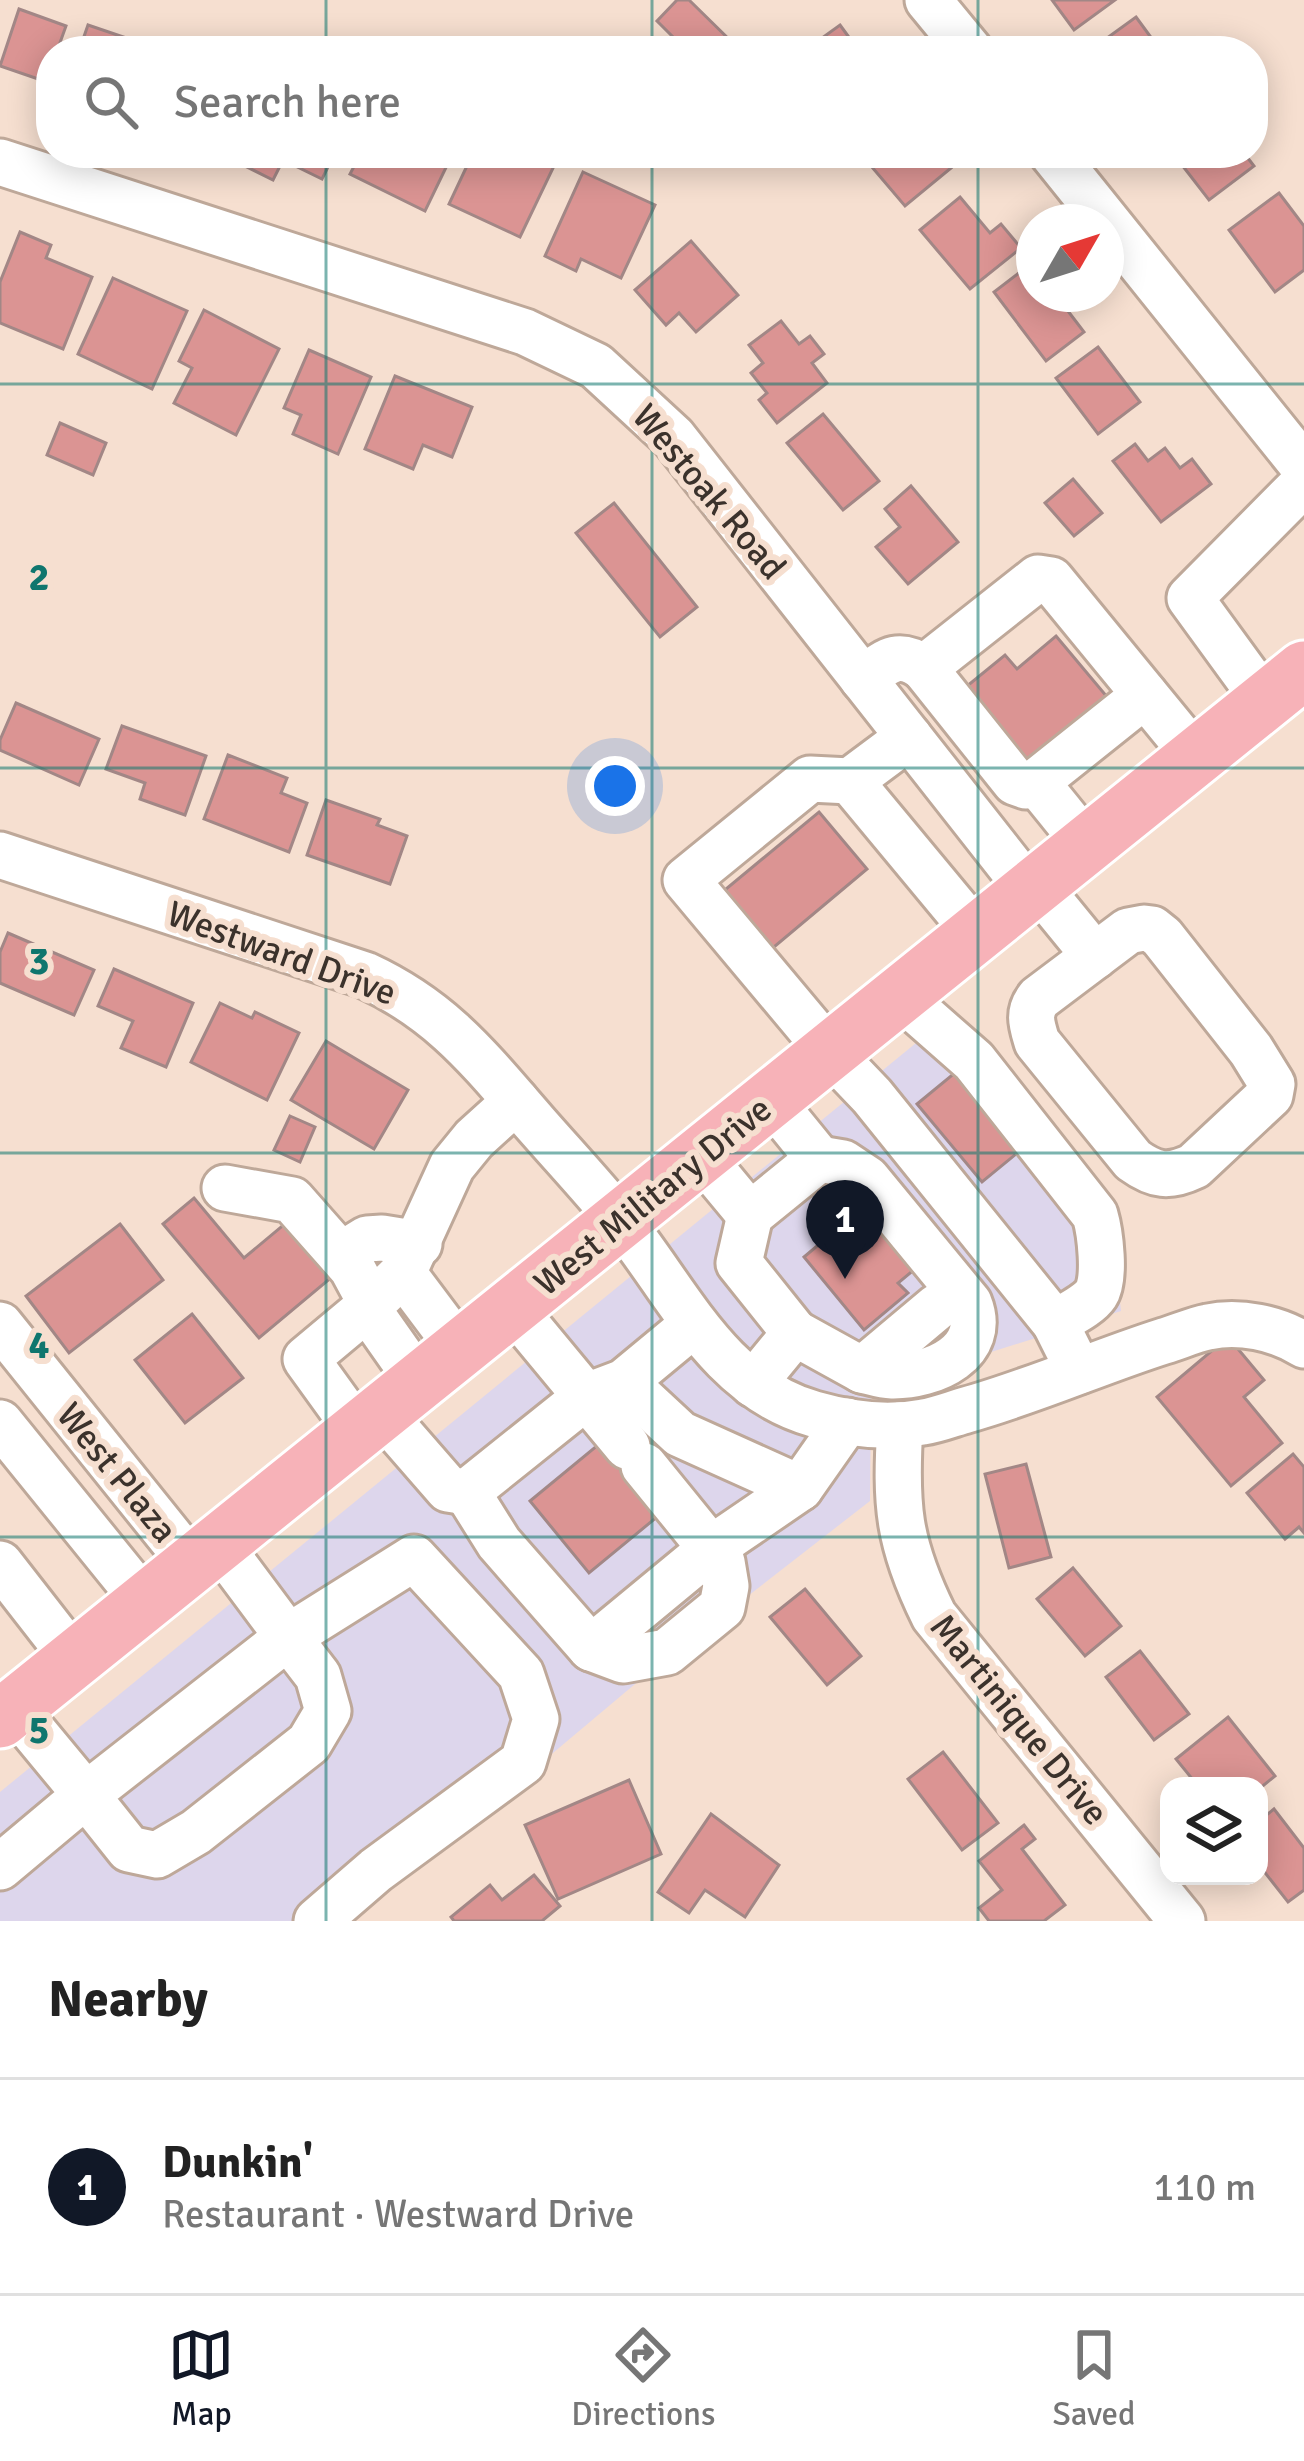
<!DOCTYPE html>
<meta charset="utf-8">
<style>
body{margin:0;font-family:Signika,sans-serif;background:#f2f2f2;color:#222}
.controls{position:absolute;right:36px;bottom:36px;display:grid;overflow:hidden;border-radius:24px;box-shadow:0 6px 30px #0003}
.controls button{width:108px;height:108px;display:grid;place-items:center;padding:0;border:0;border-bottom:3px solid #e0e0e0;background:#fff;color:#222;font:60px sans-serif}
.compass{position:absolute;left:1016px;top:204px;width:108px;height:108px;border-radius:50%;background:#fff;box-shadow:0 6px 30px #0003;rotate:51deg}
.you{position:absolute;left:615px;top:786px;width:42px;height:42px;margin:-30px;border:9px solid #fff;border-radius:50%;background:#1a73e8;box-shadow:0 0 0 18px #1a73e833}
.badge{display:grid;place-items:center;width:78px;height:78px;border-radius:50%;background:#111827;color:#fff;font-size:39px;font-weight:700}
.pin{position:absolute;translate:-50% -99px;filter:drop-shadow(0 3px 6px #0008)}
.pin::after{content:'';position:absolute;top:63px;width:42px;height:36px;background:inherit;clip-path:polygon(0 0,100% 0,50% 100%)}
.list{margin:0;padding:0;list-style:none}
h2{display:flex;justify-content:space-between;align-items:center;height:156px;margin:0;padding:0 48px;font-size:51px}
h2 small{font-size:39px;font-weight:400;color:#767676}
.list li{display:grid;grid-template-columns:78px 1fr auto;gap:36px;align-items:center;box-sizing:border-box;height:216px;padding:0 48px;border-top:3px solid #e0e0e0}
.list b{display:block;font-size:45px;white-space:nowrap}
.list p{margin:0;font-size:39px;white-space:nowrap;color:#767676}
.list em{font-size:39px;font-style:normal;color:#767676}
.icon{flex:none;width:66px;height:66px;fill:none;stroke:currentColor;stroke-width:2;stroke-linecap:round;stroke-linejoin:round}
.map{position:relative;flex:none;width:1304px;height:1921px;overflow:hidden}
.search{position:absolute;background:#fff;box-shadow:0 6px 30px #0003;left:36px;right:36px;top:36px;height:132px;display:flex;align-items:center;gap:30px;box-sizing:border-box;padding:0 42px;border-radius:48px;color:#767676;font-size:45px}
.sheet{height:372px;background:#fff}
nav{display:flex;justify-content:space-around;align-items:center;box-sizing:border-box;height:168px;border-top:3px solid #e0e0e0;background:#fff;font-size:33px;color:#767676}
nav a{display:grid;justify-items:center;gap:6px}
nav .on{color:#111827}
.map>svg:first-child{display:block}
.commercial{fill:#ddd6ec}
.building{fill:#db9493;stroke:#a28786;stroke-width:3}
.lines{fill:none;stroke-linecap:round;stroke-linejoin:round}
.minor-casing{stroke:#bea899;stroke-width:51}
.major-casing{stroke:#fff;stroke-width:63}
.minor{stroke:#fff;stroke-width:45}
.major{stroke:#f7b2b8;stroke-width:57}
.grid{fill:none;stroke:#0f766e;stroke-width:3;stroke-opacity:0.55}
.labels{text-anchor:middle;stroke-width:12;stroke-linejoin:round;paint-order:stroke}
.street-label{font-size:36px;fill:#3b322c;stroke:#f6dfd0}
.grid-label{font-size:39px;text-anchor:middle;font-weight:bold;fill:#0f766e;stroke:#f6dfd0;stroke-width:12;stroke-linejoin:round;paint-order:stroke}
</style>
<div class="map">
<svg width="1304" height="1921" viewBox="0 0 1304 1921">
<rect width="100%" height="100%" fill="#f6dfd0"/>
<path class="commercial" d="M 949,1016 L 1110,1215 L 1121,1311 L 871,1390 L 870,1501 L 641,1679 L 353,1921 L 0,1921 L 0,1792 Z"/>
<g class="building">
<path d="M 677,0 L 689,0 L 741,51 L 682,51 L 685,49 L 657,21 Z"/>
<path d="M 1052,0 L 1115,0 L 1074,30 Z"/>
<path d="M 19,9 L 66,26 L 57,51 L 51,51 L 51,70 L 47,82 L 0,66 Z"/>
<path d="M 1136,17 L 1161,51 L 1117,51 L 1107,38 Z"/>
<path d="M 88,25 L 162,50 L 162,51 L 79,51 Z"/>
<path d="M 840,25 L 859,51 L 804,51 Z"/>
<path d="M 251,153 L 335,153 L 322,179 L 283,160 L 273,180 L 245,166 Z"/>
<path d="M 361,153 L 453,153 L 425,211 L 350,174 Z"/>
<path d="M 473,153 L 527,153 L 554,166 L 520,237 L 449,204 Z"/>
<path d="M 860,153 L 938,153 L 951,168 L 905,206 Z"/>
<path d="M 1179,153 L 1244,153 L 1254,166 L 1209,200 L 1175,156 Z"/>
<path d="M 583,172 L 655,205 L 621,278 L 581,259 L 576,271 L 545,256 Z"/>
<path d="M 1279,193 L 1304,226 L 1304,270 L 1275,292 L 1229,230 Z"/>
<path d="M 960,197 L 990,233 L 1001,224 L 1021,248 L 970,289 L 920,230 Z"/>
<path d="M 20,232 L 51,245 L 46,258 L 92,277 L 63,349 L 0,323 L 0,282 Z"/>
<path d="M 691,241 L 738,295 L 696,332 L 679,313 L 666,325 L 635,290 Z"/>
<path d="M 1032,263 L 1034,267 L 1034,294 L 1055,294 L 1084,332 L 1046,361 L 994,292 Z"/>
<path d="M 113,278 L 187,311 L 152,389 L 78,354 Z"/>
<path d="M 204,310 L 279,349 L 236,435 L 174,403 L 192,368 L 179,361 Z"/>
<path d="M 781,321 L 799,344 L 810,336 L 824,354 L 812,363 L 827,383 L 777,423 L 759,400 L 767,393 L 751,373 L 763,363 L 749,345 Z"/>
<path d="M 1098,347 L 1140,402 L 1098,434 L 1056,378 Z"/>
<path d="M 309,350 L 371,377 L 338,454 L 293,434 L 301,415 L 284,408 Z"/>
<path d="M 395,376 L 472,407 L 452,457 L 423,445 L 413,469 L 365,449 Z"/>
<path d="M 823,414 L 879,481 L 843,510 L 787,443 Z"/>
<path d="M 60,423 L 106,443 L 93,475 L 47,455 Z"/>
<path d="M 1135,444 L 1148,461 L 1165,448 L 1180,468 L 1192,459 L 1211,484 L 1161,522 L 1113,461 Z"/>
<path d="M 1073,479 L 1102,513 L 1074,536 L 1045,503 Z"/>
<path d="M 911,486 L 958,542 L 908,584 L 876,547 L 900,527 L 885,509 Z"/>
<path d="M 614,503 L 697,607 L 660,637 L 576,533 Z"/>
<path d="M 1056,636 L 1108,698 L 1024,767 L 961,691 L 1005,655 L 1017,669 Z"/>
<path d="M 16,703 L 99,739 L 79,785 L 0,750 L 0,740 Z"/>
<path d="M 122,726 L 206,756 L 185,815 L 140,799 L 145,783 L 106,769 Z"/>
<path d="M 228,755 L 287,778 L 281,793 L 307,803 L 289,852 L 204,819 Z"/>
<path d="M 326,800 L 380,819 L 377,825 L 407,836 L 390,884 L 307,855 Z"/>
<path d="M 819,812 L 867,869 L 762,957 L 714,899 Z"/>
<path d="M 8,933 L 94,970 L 74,1015 L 0,983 L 0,952 Z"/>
<path d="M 114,969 L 193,1003 L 166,1067 L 121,1048 L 133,1021 L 98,1006 Z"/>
<path d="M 220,1003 L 252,1018 L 255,1012 L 299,1033 L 267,1100 L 191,1062 Z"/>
<path d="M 326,1041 L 408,1090 L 374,1149 L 291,1100 Z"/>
<path d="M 968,1062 L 1033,1140 L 982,1182 L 917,1104 Z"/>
<path d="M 290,1116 L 315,1127 L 300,1162 L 274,1150 Z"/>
<path d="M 875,1197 L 927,1259 L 898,1283 L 908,1293 L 864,1330 L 804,1257 Z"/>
<path d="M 194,1198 L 244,1258 L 293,1217 L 339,1271 L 259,1338 L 163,1224 Z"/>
<path d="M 120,1224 L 163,1280 L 69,1353 L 26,1296 Z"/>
<path d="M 192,1314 L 243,1378 L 185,1423 L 135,1360 Z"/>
<path d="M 1228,1337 L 1264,1380 L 1244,1397 L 1282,1443 L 1231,1486 L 1157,1397 Z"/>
<path d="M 610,1435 L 669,1507 L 589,1573 L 530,1501 Z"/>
<path d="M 1293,1454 L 1304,1467 L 1304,1533 L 1299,1527 L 1285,1539 L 1247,1493 Z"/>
<path d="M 1026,1464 L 1051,1557 L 1009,1568 L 985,1474 Z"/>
<path d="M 1073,1568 L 1121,1626 L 1085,1656 L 1037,1599 Z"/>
<path d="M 805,1589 L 861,1656 L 827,1685 L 770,1617 Z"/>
<path d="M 1140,1651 L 1189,1714 L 1154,1740 L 1106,1677 Z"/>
<path d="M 1228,1717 L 1275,1776 L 1259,1789 L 1259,1786 L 1198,1786 L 1176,1759 Z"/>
<path d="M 943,1752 L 998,1823 L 962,1850 L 908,1779 Z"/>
<path d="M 629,1780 L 661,1854 L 558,1899 L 525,1825 Z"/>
<path d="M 1274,1809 L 1304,1848 L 1304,1890 L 1288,1902 L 1259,1865 L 1259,1821 Z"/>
<path d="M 711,1814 L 779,1865 L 745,1917 L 705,1890 L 689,1913 L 658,1892 Z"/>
<path d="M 1024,1825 L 1035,1839 L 1022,1849 L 1065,1905 L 1044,1921 L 989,1921 L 979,1908 L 1002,1890 L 979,1861 Z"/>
<path d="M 534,1875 L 560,1906 L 542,1921 L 454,1921 L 451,1917 L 490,1885 L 502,1900 Z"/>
</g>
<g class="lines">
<g class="minor-casing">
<g id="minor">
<path d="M 928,0 L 970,51"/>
<path d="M 1052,153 L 1304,467"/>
<path d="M 0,162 L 525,332 L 596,366 L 673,437 L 1030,891"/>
<path d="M 924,668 L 1015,782 L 1026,786 L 1036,782 L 1145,695"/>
<path d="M 863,679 C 886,662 897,649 924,668 L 1038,578 L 1051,580 L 1196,757"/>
<path d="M 1265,701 L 1190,598 L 1304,483"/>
<path d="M 909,737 L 850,781 L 810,779 L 686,880 L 830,1052 L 872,1096 L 1055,1323 L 1079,1371"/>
<path d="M 850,781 L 977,934"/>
<path d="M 1036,782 L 1087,845"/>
<path d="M 0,855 L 365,975 C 443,1011 480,1060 535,1123 C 563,1155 592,1186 619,1219 C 677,1290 718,1387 814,1414 C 849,1424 887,1429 923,1422 C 937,1420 952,1414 966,1410 C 1034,1391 1098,1362 1164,1341 C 1178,1337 1193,1330 1208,1327 C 1239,1320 1277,1328 1304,1345"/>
<path d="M 1037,885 L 1095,956"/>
<path d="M 1144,928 L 1152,929 L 1162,937 L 1251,1050 L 1272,1084 L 1270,1095 L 1194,1166 C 1169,1178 1155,1176 1133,1160 L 1037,1042 C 1032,1025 1027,1013 1039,998 L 1128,931 Z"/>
<path d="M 900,996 L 974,1061 L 1095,1215 C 1100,1232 1106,1279 1096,1294 C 1088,1306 1067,1315 1055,1323"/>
<path d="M 701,1156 L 750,1215 L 819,1159 L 771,1100"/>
<path d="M 819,1159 L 843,1163 L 867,1179 L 969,1303 C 989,1352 933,1377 891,1376 C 882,1376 871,1372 862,1370"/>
<path d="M 225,1188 L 292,1200 L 352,1268 L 366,1294 L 367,1308 L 306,1359 L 358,1431"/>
<path d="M 750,1215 L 739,1263 L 795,1333 L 753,1384"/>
<path d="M 341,1255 L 367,1239 L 382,1238 L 419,1244"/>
<path d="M 403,1273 L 460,1349"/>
<path d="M 512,1307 L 627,1446"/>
<path d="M 0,1325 L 192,1564"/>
<path d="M 795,1333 L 862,1370 L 937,1307"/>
<path d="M 419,1382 L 367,1308 L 403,1273 L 452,1166 L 474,1139 L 516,1101"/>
<path d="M 624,1382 L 680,1434 L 800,1488"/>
<path d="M 381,1412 L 448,1489 L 467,1492 L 587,1396 L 624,1382 L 694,1324"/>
<path d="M 0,1423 L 145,1602"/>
<path d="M 900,1425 C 895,1505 898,1543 934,1616 L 1182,1921"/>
<path d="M 467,1492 L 499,1543 L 591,1648 L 623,1660 L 667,1652 L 722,1607 L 726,1586 L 722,1562 L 644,1466"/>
<path d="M 218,1543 L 288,1637 L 414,1558 L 521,1674 L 536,1719 L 523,1762 L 376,1870 L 317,1921"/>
<path d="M 0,1564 L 74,1659"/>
<path d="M 591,1648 L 712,1548 L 800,1488 L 847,1421"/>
<path d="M 0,1867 L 86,1795 L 129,1849 L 157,1855 L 196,1832 L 309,1743 L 328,1711 L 318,1676 L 288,1637 L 86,1795 L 14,1708"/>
</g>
</g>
<g class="major-casing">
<path id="major" d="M 0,1719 L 1304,670"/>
</g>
<use href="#minor" class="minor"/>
<use href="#major" class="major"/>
</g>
<path class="grid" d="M 326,0 L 326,51M 652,0 L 652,51M 978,0 L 978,51M 326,153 L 326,1921M 652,153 L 652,1921M 978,153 L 978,1921M 0,384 L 1304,384M 0,768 L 1304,768M 0,1153 L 1304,1153M 0,1537 L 1304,1537"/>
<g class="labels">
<g class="street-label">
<text transform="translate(710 491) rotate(50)" y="13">Westoak Road</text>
<text transform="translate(282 952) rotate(20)" y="13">Westward Drive</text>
<text transform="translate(652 1195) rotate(-39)" y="13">West Military Drive</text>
<text transform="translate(118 1472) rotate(51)" y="13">West Plaza</text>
<text transform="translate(1020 1719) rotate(51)" y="13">Martinique Drive</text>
</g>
</g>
<g class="grid-label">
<text x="39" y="590">2</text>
<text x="39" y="974">3</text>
<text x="39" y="1358">4</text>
<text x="39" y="1743">5</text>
</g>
</svg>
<div class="controls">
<button><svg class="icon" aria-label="layers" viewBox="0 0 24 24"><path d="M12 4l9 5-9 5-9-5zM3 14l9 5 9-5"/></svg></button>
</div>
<svg class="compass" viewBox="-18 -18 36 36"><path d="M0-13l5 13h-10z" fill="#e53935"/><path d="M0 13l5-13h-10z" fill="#767676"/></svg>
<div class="you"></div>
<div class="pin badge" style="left:845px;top:1279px">1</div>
<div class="search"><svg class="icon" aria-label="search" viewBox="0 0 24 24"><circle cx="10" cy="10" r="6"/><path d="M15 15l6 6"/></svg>Search here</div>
</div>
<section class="sheet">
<h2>Nearby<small></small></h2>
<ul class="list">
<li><span class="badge">1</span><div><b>Dunkin'</b><p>Restaurant · Westward Drive</p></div><em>110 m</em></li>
</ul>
</section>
<nav>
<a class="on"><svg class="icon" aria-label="map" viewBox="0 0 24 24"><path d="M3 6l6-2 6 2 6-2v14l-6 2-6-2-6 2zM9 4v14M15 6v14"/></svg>Map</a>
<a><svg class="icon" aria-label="directions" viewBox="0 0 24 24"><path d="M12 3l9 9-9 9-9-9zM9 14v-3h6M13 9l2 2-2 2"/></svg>Directions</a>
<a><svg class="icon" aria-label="saved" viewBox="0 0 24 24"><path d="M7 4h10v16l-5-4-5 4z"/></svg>Saved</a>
</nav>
